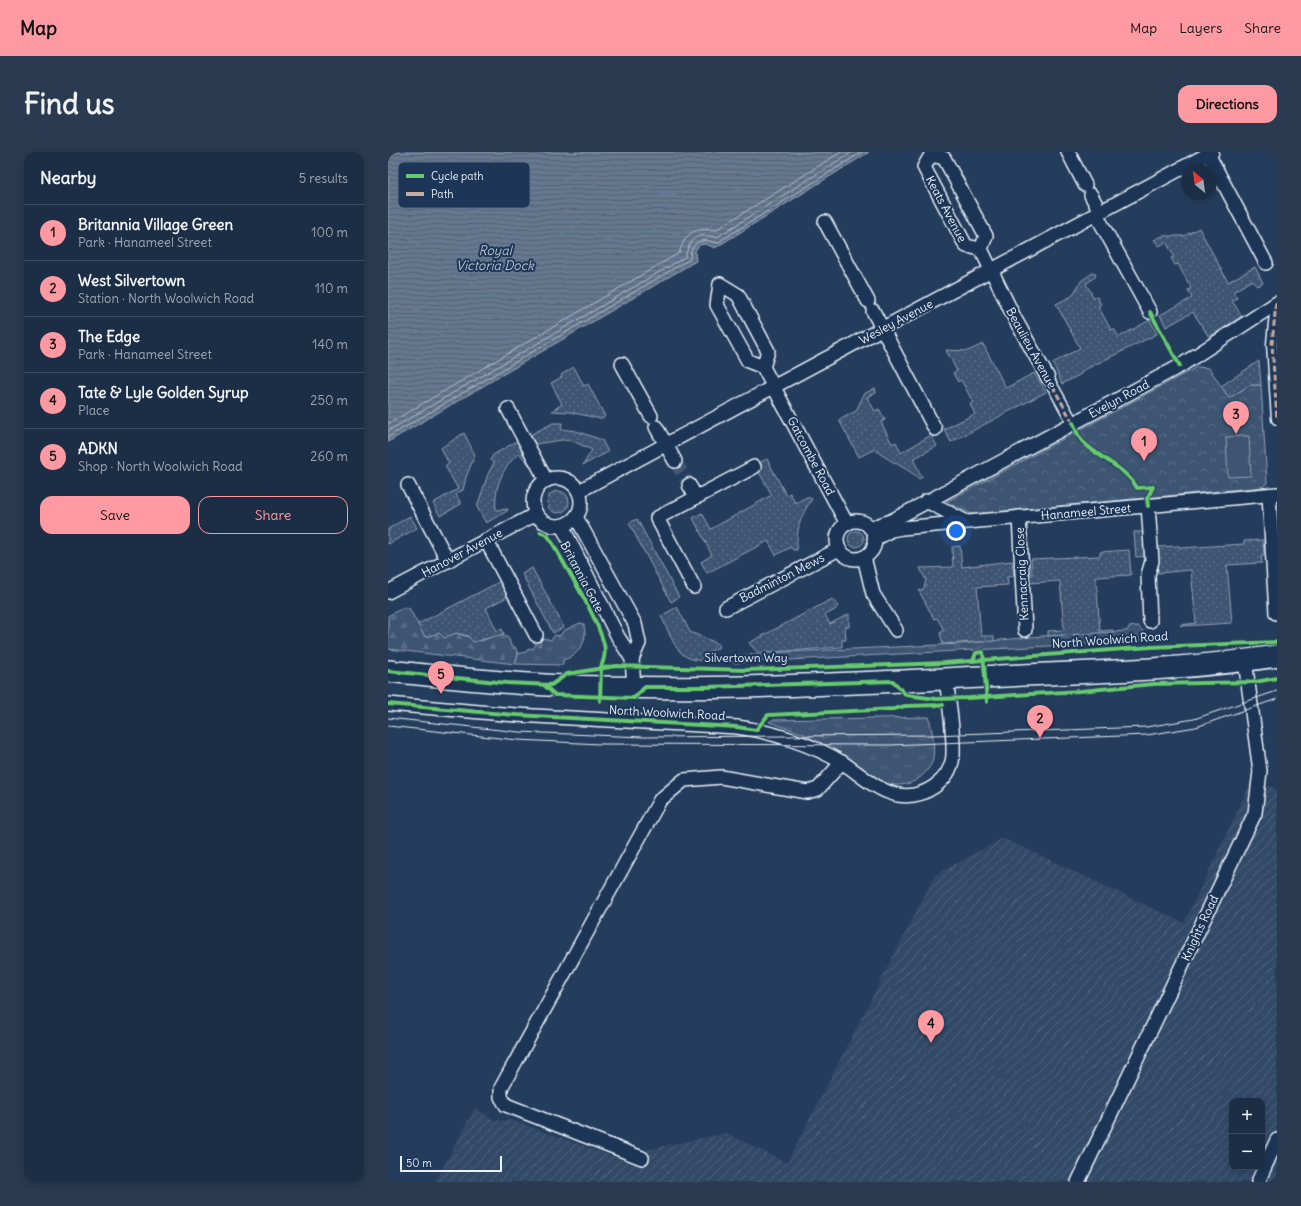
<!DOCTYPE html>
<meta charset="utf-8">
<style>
body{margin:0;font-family:Delius,sans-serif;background:#293a51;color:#f1f3f6}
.controls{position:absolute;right:12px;bottom:12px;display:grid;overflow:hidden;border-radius:8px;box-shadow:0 2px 6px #0003}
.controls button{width:36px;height:36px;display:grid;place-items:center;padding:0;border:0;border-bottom:1px solid #3a4a5f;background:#1c2e46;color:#f1f3f6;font:20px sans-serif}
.compass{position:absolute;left:793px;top:12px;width:36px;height:36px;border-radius:50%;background:#1c2e46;box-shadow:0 2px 6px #0003;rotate:331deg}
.scale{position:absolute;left:12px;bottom:10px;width:102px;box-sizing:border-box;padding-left:4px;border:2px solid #e8f1f8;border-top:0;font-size:11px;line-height:14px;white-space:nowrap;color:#e8f1f8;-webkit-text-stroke:3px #1d3557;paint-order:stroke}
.you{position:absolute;left:568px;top:379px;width:14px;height:14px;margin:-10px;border:3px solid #fff;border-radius:50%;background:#1a73e8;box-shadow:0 0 0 6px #1a73e833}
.badge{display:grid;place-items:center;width:26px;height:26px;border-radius:50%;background:#ff9aa2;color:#111;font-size:13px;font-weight:700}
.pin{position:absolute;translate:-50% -33px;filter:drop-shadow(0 1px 2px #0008)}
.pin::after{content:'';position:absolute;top:21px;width:14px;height:12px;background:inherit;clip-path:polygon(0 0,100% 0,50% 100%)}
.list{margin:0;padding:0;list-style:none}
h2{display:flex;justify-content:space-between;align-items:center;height:52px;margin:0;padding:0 16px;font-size:17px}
h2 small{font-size:13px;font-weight:400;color:#a0a8b3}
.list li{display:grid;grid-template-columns:26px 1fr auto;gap:12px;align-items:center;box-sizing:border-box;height:56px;padding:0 16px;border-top:1px solid #3a4a5f}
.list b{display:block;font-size:15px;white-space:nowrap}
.list p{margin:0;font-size:13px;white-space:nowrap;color:#a0a8b3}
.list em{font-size:13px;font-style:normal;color:#a0a8b3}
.actions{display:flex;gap:8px;padding:12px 16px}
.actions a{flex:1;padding:9px 0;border:1px solid #ff9aa2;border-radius:12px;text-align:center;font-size:14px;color:#ff9aa2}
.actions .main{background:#ff9aa2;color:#111}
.map{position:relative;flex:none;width:889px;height:1030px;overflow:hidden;border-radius:12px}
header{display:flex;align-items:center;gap:24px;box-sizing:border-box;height:56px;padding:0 20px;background:#ff9aa2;color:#111}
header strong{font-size:19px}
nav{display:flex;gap:22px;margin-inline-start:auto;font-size:14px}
.intro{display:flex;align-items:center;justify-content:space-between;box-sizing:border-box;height:96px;padding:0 24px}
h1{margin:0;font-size:28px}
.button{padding:10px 18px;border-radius:12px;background:#ff9aa2;color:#111;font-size:14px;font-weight:700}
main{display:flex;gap:24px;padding:0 24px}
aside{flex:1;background:#1c2e46;border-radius:12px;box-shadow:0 2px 6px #0003}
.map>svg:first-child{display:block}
.industrial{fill:url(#industrial-furrows);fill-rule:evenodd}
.grass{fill:url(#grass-tufts);stroke:#93a2b5}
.forest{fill:url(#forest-firs);stroke:#93a2b5}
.park{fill:url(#park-crowns);stroke:#93a2b5}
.garden{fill:url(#garden-dots);stroke:#93a2b5}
.pitch{fill:#3e5472;stroke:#93a2b5}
.water{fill:url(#water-rules);stroke:#99a8ba}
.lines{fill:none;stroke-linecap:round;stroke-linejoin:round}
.shore{stroke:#b4c1ce;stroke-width:1}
.minor-tunnel{stroke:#425874;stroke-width:13;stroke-dasharray:13 6;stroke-linecap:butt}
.pedestrian-casing{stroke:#e8f1f8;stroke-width:13}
.minor-casing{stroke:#e8f1f8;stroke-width:16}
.primary-casing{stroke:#e8f1f8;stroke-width:24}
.pedestrian{stroke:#1d3557;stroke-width:10}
.minor{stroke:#1d3557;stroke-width:13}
.primary{stroke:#1d3557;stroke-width:21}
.tram{stroke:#e8f1f8;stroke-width:1}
.quiet{stroke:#c7aca2;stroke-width:3;stroke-dasharray:6 3;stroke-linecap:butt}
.cycleway-casing{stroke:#1d3557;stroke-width:6}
.cycleway{stroke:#67ca6e;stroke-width:4}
.labels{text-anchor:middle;stroke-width:4;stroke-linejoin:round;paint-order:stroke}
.street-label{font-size:12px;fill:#e8f1f8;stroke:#1d3557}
.water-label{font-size:13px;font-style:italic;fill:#b4c1ce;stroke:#1d3557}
.key{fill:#1d3557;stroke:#5a6d87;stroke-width:1}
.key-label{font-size:11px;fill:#e8f1f8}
</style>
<header>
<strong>Map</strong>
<nav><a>Map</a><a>Layers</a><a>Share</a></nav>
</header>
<div class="intro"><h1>Find us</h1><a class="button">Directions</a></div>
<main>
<aside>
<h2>Nearby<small>5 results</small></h2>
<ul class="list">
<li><span class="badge">1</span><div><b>Britannia Village Green</b><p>Park · Hanameel Street</p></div><em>100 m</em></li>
<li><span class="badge">2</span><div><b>West Silvertown</b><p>Station · North Woolwich Road</p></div><em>110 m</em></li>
<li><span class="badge">3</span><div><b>The Edge</b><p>Park · Hanameel Street</p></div><em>140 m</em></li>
<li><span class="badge">4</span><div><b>Tate &amp; Lyle Golden Syrup</b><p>Place</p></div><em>250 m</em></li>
<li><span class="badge">5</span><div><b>ADKN</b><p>Shop · North Woolwich Road</p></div><em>260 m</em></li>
</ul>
<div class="actions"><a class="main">Save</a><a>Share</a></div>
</aside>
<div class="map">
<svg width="889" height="1030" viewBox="0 0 889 1030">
<defs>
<pattern id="industrial-furrows" width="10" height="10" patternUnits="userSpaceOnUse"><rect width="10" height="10" fill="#334a68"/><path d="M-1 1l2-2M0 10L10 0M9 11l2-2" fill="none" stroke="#51657e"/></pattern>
<pattern id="grass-tufts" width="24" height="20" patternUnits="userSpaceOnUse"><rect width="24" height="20" fill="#3e5472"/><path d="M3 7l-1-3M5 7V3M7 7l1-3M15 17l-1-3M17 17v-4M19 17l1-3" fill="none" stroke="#5a6d87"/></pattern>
<pattern id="forest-firs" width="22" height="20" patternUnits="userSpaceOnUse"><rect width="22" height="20" fill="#3e5472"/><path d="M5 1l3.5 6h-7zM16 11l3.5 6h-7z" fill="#5a6d87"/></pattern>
<pattern id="park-crowns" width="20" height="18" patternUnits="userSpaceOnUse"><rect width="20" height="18" fill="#3e5472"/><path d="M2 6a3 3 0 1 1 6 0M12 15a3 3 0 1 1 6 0" fill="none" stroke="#5a6d87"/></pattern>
<pattern id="garden-dots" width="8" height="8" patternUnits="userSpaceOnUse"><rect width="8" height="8" fill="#3e5472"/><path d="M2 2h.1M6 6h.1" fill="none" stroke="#5a6d87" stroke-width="1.8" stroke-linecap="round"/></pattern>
<pattern id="water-rules" width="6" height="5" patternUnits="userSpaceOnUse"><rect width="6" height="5" fill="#657890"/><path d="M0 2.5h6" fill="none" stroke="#576270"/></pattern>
</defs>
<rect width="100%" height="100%" fill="#253d5d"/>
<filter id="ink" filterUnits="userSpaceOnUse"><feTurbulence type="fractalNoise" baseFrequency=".025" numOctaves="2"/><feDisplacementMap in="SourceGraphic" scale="8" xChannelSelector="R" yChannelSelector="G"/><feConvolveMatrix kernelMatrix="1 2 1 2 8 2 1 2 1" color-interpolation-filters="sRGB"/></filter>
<g filter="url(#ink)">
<path class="industrial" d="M 864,628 L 889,637 L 889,1030 L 47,1030 L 87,956 L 108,969 L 123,968 L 251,1014 L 258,998 L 338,981 L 399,1011 L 547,723 L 615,686 L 796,771 ZM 844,949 L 874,949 L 874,1015 L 844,1015 Z"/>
<g class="grass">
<path d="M 192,471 L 196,472 C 196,476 197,478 197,482 C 197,495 186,505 175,508 L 175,513 L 127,512 L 130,502 L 138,500 L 141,496 L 145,497 L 148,492 L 152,494 L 152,488 L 155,486 L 163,488 L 167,483 L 172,484 L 175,479 Z"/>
<path d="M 750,474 L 755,479 L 753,489 L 346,511 L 339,505 L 378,501 L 572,492 L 654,484 L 739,479 L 741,475 Z"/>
<path d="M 541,565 C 544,578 547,593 545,606 C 545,610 542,614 540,617 C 529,632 514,636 496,631 L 416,582 L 381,570 L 384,568 Z"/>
</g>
<path class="forest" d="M 16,455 L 21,456 L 37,485 L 51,481 L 59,484 L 68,481 L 93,489 L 114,481 L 121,487 L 123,494 L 127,495 L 130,502 L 127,512 L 0,497 L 0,464 Z"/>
<path class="park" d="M 809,215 L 821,216 L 841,246 L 862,233 L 873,233 L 879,331 L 874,335 L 584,362 L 558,350 Z"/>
<g class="garden">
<path d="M 811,76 L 840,130 L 867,115 L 875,131 L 869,134 L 864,128 L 845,140 L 849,146 L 844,149 L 854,164 L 821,185 L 805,160 L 778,175 L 772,163 L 804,146 L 800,138 L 803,136 L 790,112 L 787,113 L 783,106 L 786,104 L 778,90 L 771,94 L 766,88 L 775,84 L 796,84 Z"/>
<path d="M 706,120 L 708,124 L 698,132 L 706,146 L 709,145 L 713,152 L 710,154 L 723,178 L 726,177 L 731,185 L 762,168 L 769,182 L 694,219 L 693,222 L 674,232 L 665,211 L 692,196 L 668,152 L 684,144 L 693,129 Z"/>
<path d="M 595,192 L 618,236 L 646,221 L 658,240 L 563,290 L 556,277 L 587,262 L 582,252 L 585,250 L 573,228 L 570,230 L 565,221 L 569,219 L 558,198 L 580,199 Z"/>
<path d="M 871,209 L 873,233 L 862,233 L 841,246 L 833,234 Z"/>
<path d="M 186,215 L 196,234 L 200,232 L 217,264 L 213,267 L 182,260 L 164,259 L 174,252 L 163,231 L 174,225 L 173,223 Z"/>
<path d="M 487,236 L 488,241 L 479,245 L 487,259 L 491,257 L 497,268 L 493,270 L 504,292 L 508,290 L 513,301 L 543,283 L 549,294 L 525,307 L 534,325 L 531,327 C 521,316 492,305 487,297 L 471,305 L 451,268 L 468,259 L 476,242 Z"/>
<path d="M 165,271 L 174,271 L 173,277 L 188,279 L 214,288 L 220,300 L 195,313 L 204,298 L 185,289 L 174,288 L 147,292 L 142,283 Z"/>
<path d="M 76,281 L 87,303 L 78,325 L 75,338 L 68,342 L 73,352 L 52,364 L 45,351 L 70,337 L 57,314 L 61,312 L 53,296 Z"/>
<path d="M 129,289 L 142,314 L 131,301 C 114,316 106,335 108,358 L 120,357 L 119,359 L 98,371 L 89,355 L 100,322 L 106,311 L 102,308 L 105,303 Z"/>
<path d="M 379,307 L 398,343 L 402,341 L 407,351 L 419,345 L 424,347 C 412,364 408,378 409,398 L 405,398 L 403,395 L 388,403 L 380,389 L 319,421 L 313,410 L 324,403 L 305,366 L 314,361 L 323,377 L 384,343 L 367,313 Z"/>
<circle cx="170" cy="350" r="11"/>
<path d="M 22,364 L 29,376 L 0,392 L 0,377 Z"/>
<path d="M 249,367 L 291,445 L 283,450 L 241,371 Z"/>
<circle cx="468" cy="387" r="8"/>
<path d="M 746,380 L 756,380 L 758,404 L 748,405 Z"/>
<path d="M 875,388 L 876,404 L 873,404 L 874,411 L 839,413 L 844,471 L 794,474 L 792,473 L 808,471 L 803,418 L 770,421 L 768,395 L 792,394 L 792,396 L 856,392 L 856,389 Z"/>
<path d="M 572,394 L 574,415 L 624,409 L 626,424 L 619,425 L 620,433 L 589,435 L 593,484 L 606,484 L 606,489 L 555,492 L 552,481 L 556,478 L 549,466 L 546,467 L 531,439 L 536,436 L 538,428 L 532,416 L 565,415 L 564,395 Z"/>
<path d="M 741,398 L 743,423 L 708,425 L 712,479 L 725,478 L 725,480 L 660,484 L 660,479 L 676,478 L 672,429 L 641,431 L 640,423 L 644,423 L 643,407 L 712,404 L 712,400 Z"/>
<path d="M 144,416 L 176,475 L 165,481 L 134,422 Z"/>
<path d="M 113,429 L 121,444 L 98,456 L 109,479 L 114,477 L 116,482 L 85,490 L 80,484 L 68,481 L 56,486 L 51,481 L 37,485 L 30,472 Z"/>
<path d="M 444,447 L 450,454 L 447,458 L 437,463 L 442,472 L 461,462 L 461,475 L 457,475 L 458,488 L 454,488 L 454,495 L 370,501 L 361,491 Z"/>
<path d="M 289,455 L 302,480 L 331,492 L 330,496 L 325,497 L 322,508 C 288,512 286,489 273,464 Z"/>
</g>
<path class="pitch" d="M 861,284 L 863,324 L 840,325 L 838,285 Z"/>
<path class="water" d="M 0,0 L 481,0 L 327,96 L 318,92 L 311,93 L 307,99 L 308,109 L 0,290 Z"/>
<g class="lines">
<g class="shore">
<path d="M 0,272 L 291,101 C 299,79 305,76 328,78 L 453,0"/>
<path d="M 0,279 L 297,105 C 303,85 307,81 329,85 L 464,0"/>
<path d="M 0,285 L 302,107 L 303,98 L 309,90 L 318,88 L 329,91 L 474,0"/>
</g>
<path class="minor-tunnel" d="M 287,309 L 301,333"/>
<g class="pedestrian-casing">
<g id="pedestrian">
<path d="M 888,151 L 884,192 L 889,267"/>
<path d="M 660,226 L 685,271"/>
</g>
</g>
<g class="minor-casing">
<g id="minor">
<path d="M 680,0 L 697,33"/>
<path d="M 819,0 L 878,111"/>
<path d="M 703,43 L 712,60"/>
<path d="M 708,62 L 762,160"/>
<path d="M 437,70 L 480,149"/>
<path d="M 593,97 L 578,94 L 536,15 L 543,3 L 556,6 L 598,84 L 593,97 L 627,167 L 660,226"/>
<path d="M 485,159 L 547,277"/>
<path d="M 234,212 L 263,264"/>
<path d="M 375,215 L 360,209 L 329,153 L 332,132 L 350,143 L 380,199 L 375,215 L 459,372"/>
<path d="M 120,257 L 158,328"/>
<path d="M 268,275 L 287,309"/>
<circle cx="169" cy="350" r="24"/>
<path d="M 20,333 L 60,409"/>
<path d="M 301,333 L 308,345"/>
<path d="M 191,339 L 824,0"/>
<path d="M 881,343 L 888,461"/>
<path d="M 538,349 L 577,369"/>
<path d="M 760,354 L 764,409 L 760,423 L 762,469"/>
<path d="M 188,365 L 247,472 L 251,491 L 244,507"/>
<path d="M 631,365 L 637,478"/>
<circle cx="468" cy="388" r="19"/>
<path d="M 174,374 L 230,485 L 244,507 L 246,535"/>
<path d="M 482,376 L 503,369 L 792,214 L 889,151"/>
<path d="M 98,388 L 148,483"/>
<path d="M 486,388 L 503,378 L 514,376 L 889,342"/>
<path d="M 476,405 L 485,442 L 508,478"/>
<path d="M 306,435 L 269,366 L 366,315"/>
<path d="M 0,440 L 148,362"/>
<path d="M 338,456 L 451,397"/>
<path d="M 0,552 L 128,563 L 349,575 C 382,579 426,593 455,611 C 472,622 489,639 510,643 C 535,647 563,630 565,603 C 566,579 561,552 558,527"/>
<path d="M 254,1006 L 118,953 L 113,945 L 113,936 L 272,648 L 296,628 L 333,625 L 419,640 L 430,637 L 454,610"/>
<path d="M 690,1030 L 867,661 L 872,619 L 857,509"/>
<path d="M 870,1030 L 889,988"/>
</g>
</g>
<g class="primary-casing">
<path id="primary" d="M 0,519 C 59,525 119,532 178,534 C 317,539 456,532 594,525 C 693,520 792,519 889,504"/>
</g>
<use href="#pedestrian" class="pedestrian"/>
<use href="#minor" class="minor"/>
<use href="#primary" class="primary"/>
<g class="tram">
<path d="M 0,566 L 131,580 L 255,585 L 545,583 L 758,575 L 806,567 L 889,539"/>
<path d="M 0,574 L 130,588 L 212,592 L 501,593 L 759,583 L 808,575 L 889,547"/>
</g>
<g class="quiet">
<path d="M 888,151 L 884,192 L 889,267"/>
<path d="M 660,226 L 685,271"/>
</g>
<g class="cycleway-casing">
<g id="cycleway">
<path d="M 762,160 L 792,214"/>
<path d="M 685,271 C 688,277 690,286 695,290 C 712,307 737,315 749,336 L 765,335 L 759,347 L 760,354"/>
<path d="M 152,380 L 160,384 L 164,390 C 180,420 207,460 216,492 C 218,500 216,508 213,515 L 212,549"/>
<path d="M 585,509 L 588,501 L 595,500 L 599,550"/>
<path d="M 0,519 L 119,531 L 163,533 L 179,522 L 228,514 L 359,518 L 556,511 L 763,495 L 889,490"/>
<path d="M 156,533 L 167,543 L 246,546 L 257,535 L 318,535 L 505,529 L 518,543 L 548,547 L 581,546 L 692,539 L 766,532 L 867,530 L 889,526"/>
<path d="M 0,552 L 128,563 L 349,575 L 368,578 L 380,563 L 506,557 L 517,554 L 555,553"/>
</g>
</g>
<use href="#cycleway" class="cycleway"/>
</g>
</g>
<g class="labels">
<g class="street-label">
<text transform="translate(558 57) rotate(62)" y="4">Keats Avenue</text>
<text transform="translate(508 170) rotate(-28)" y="4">Wesley Avenue</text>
<text transform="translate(643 196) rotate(61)" y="4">Beaulieu Avenue</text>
<text transform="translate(731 247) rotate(-28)" y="4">Evelyn Road</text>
<text transform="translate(423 304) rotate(62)" y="4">Gatcombe Road</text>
<text transform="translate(698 360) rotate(-5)" y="4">Hanameel Street</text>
<text transform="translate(74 401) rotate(-28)" y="4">Hanover Avenue</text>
<text transform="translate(634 422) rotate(-93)" y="4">Kennacraig Close</text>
<text transform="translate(194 425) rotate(62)" y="4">Britannia Gate</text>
<text transform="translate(394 426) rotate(-27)" y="4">Badminton Mews</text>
<text transform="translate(722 488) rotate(-4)" y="4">North Woolwich Road</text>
<text x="358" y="510">Silvertown Way</text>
<text transform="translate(279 561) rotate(3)" y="4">North Woolwich Road</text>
<text transform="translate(812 776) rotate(-65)" y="4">Knights Road</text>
</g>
<g class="water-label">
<text x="107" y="103">Royal<tspan x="107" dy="15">Victoria Dock</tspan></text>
</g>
</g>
<rect x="10" y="10" width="132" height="46" rx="6" class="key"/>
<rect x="18" y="22" width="18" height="4" fill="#67ca6e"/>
<rect x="18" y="40" width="18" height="4" fill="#c7aca2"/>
<g class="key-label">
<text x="43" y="28">Cycle path</text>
<text x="43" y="46">Path</text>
</g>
</svg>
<div class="controls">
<button>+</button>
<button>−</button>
</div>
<svg class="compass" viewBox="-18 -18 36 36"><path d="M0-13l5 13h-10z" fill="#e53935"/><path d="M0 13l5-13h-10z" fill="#a0a8b3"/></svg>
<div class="scale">50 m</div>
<div class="you"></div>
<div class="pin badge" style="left:756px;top:309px">1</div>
<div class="pin badge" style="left:652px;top:586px">2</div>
<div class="pin badge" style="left:848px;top:282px">3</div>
<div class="pin badge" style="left:543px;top:891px">4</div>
<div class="pin badge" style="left:53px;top:542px">5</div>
</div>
</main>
